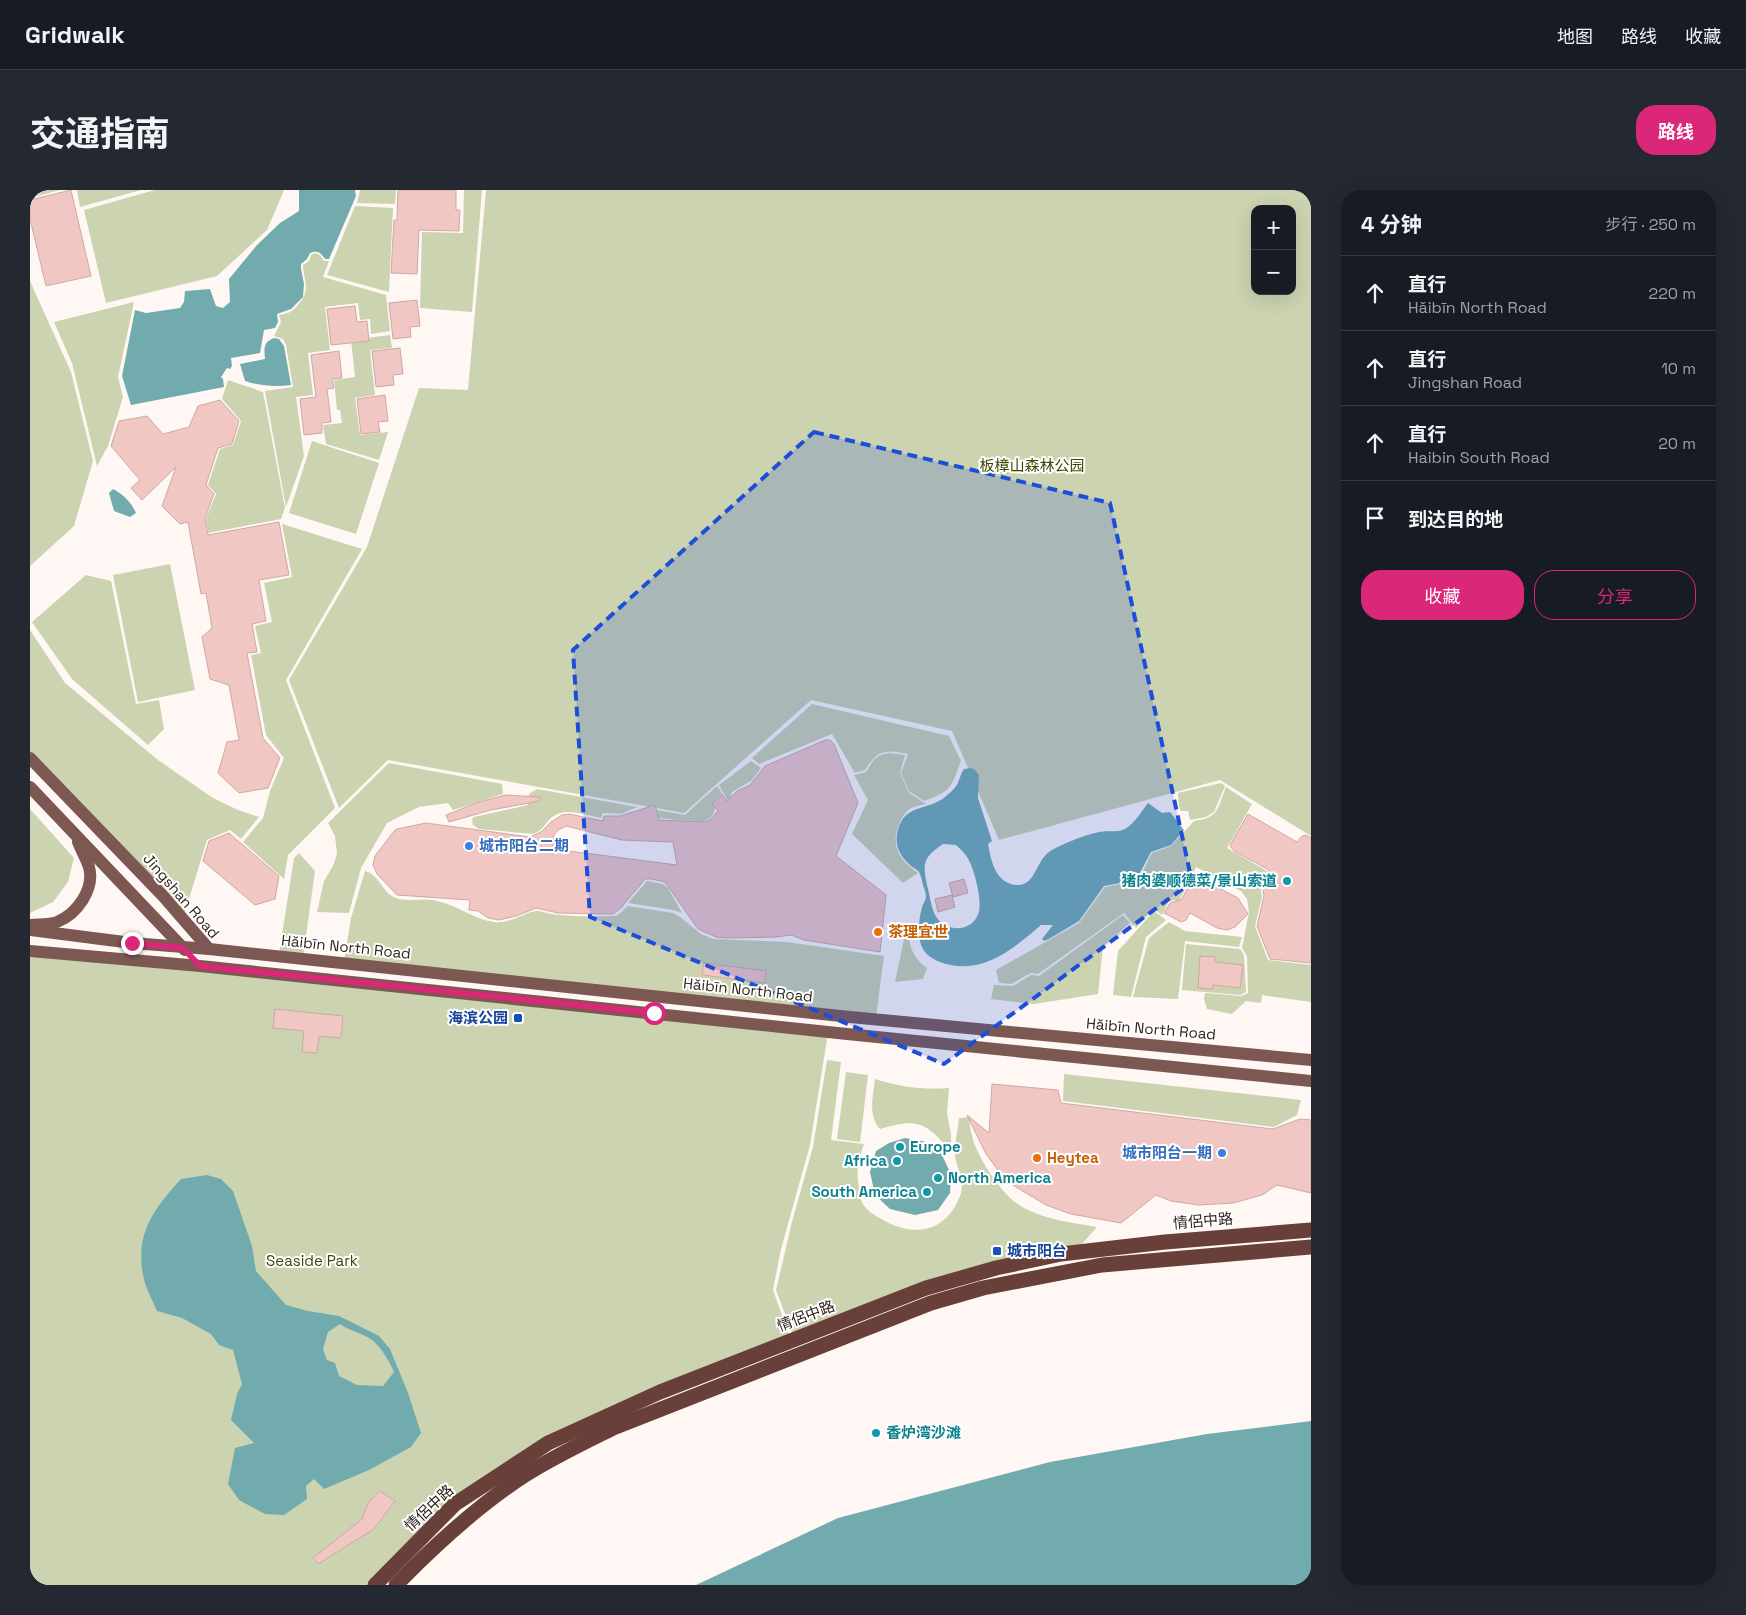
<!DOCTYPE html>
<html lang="zh">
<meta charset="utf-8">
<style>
body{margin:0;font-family:"Space Grotesk","Noto Sans SC",sans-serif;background:#242831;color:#f1f3f6}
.controls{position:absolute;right:15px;top:15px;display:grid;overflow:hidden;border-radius:10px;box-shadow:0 5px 20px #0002}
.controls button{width:45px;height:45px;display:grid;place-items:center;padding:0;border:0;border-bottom:1px solid #363941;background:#171b24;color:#f1f3f6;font:25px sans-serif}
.stop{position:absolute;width:15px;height:15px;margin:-11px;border:4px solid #db2777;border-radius:50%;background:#fff}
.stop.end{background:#db2777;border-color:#fff;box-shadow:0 1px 5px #0008}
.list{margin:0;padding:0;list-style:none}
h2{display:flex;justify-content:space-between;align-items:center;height:65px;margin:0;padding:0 20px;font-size:21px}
h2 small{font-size:16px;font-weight:400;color:#9ea1a6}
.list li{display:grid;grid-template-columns:32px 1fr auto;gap:15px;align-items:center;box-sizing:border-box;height:75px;padding:0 20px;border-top:1px solid #363941}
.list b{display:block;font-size:19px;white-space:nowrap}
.list p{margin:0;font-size:16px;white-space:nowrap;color:#9ea1a6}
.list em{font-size:16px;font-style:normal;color:#9ea1a6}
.actions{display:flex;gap:10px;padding:15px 20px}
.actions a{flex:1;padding:11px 0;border:1px solid #db2777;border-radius:20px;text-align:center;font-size:18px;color:#db2777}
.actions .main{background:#db2777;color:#fff}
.icon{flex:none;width:28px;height:28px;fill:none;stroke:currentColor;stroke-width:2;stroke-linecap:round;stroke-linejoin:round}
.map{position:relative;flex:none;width:1281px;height:1395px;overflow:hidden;border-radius:20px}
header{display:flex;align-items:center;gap:30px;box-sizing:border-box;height:70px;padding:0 25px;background:#171b24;border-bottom:1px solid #363941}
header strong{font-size:24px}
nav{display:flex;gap:28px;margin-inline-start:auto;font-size:18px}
.intro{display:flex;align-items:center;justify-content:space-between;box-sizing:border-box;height:120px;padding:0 30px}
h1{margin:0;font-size:35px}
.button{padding:12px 22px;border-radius:20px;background:#db2777;color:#fff;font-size:18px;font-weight:700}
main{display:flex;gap:30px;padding:0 30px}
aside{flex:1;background:#171b24;border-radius:20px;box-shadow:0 5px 20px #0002}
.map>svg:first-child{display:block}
.green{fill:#ccd3b0;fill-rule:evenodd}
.water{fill:#72abad;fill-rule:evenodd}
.building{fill:#f0c7c2;stroke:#cfa8a3;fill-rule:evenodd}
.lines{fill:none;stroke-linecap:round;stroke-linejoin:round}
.primary{stroke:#7d5852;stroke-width:12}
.highway{stroke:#683f39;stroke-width:15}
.route{stroke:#db2777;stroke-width:6}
.marked{fill:#1d4ed8;fill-opacity:0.2;stroke:#1d4ed8;stroke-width:4;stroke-dasharray:10 6;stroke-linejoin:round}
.shop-dot{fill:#3f7fe0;stroke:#fff;stroke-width:2}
.culture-dot{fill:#0f9aa8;stroke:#fff;stroke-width:2}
.food-dot{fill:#e8710a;stroke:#fff;stroke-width:2}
.transit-dot{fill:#1a4fb4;stroke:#fff;stroke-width:2}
.labels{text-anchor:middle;stroke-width:4;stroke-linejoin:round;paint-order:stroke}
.park-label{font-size:15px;fill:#404700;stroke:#fff}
.shop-label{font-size:15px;font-weight:bold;fill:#366cbe;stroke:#fff;text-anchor:start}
.culture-label{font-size:15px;font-weight:bold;fill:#0d838f;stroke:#fff;text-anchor:end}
.street-label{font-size:15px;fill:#30231c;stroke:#fff}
.food-label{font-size:15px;font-weight:bold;fill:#c56008;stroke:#fff;text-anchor:start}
.transit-label{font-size:15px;font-weight:bold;fill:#164399;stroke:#fff;text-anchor:end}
</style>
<header>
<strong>Gridwalk</strong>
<nav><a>地图</a><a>路线</a><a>收藏</a></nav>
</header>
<div class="intro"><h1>交通指南</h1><a class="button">路线</a></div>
<main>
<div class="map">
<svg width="1281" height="1395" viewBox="0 0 1281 1395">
<rect width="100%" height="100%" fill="#fff7f4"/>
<g class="green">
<path d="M 0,0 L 30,0 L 0,8 Z"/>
<path d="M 47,0 L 111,0 L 50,17 Z"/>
<path d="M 125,0 L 254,0 L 237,40 L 187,86 L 76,113 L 54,20 Z"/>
<path d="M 330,0 L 366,0 L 365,14 L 327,13 Z"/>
<path d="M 434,0 L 452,0 L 442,122 L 390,118 L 392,42 L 433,43 Z"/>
<path d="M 456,0 L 1281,0 L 1281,646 L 1190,590 L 969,650 L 922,541 L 781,510 L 654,623 L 358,570 L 309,618 L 259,490 L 337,357 L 389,198 L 438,200 ZM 1225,19 L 1262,19 L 1262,101 L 1225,101 Z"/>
<path d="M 325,16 L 363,18 L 359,102 L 297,85 Z"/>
<path d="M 285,63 L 290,65 L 294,71 L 299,71 L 293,87 L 356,105 L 360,141 L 341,144 L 340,129 L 330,130 L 328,113 L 295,117 L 300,160 L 278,163 L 283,205 L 266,207 L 274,266 L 256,317 L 235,201 L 263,197 L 256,155 L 253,149 L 244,146 L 251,132 L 249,125 C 257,124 262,122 267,116 C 282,99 274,94 273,75 L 279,71 L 281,65 Z"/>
<path d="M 0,91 L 41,182 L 63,271 L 44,336 L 0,376 Z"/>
<path d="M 104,112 L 88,187 L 93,207 L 78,256 L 67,276 L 42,173 L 24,132 Z"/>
<path d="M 360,145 L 362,158 L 340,160 L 345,205 L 325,208 L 330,245 L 358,242 L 349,270 L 296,254 L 293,235 L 312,233 L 310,220 L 307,220 L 304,190 L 325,187 L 321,150 Z"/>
<path d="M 198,190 L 233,202 L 255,318 L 251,329 L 178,343 L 176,329 L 186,304 L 178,295 L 190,259 L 203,255 L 211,231 L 192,209 Z"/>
<path d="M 282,251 L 349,273 L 326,344 L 259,323 Z"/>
<path d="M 252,334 L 332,359 L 256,490 L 305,618 L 258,665 L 254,689 L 213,652 L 233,628 L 240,601 L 254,568 L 236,545 L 221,465 L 231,463 L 225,436 L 242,432 L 234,393 L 262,387 Z"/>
<path d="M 140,374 L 165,500 L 108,512 L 83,385 Z"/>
<path d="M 56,385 L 81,391 L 106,514 L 129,510 L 134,539 L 118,555 L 42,489 L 2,432 Z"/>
<path d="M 0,440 L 35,493 L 128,570 L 183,608 L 208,620 L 229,627 L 211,649 L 200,640 L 177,650 L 154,725 L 0,563 Z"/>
<path d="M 782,514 L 919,546 L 931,571 C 921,597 922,601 894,611 L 879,601 L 871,583 L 878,564 C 855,559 847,560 835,580 L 825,583 L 802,544 L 729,574 L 722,568 Z"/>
<path d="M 860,563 L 875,565 L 870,583 L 879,603 L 896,614 C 891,615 885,616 881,618 C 876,621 871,629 869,634 C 860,656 870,671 888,683 L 873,693 L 822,644 L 838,610 L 824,585 L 836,582 C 844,569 845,565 860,563 Z"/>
<path d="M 721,571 L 731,578 L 722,590 L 702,602 L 699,613 L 689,595 Z"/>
<path d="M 359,573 L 472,594 L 473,604 L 423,620 L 418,613 L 389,617 L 357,633 L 331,678 L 319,723 L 287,722 L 294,691 L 303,676 L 307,664 L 305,646 L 298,633 Z"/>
<path d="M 1191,593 L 1195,596 L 1184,622 L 1176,627 L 1160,630 L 1158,621 L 1151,621 L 1149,617 L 1148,603 Z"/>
<path d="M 687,596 L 692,603 L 682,613 L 685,618 C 684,624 681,629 675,631 C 670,632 636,629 629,628 L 627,620 L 655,625 Z"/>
<path d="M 1196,597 L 1222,614 L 1197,658 L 1237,681 L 1230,692 L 1232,707 L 1225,736 L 1238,770 L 1281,775 L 1281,812 L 1232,805 L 1231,813 L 1216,811 L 1202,824 L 1177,819 L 1174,809 L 1175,803 L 1211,806 L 1218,803 L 1217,766 L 1212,758 L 1219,722 L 1217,709 L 1211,701 L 1166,677 L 1149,711 L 1146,710 L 1139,711 L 1132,725 L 1124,719 L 1106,738 L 1094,723 L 1008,784 L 1001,783 L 981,794 L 969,793 L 966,780 L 1049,733 L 1075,697 L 1108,691 L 1122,663 L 1141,656 L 1164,631 C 1189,628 1187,619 1196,597 Z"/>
<path d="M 507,599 L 607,617 L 591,624 L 573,623 L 571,628 C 556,625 534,616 521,628 C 514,635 512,641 503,644 L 449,639 L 443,635 L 442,629 L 444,627 L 498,615 L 499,604 Z"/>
<path d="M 0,619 L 44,668 L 38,692 L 23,712 L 0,723 Z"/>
<path d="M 269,663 L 285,681 L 273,767 L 249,764 L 264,668 Z"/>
<path d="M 335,681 C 350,685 352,703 366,708 C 375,712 396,708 407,711 C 427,715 443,729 464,732 C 482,734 495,721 508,721 C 515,722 523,725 530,725 C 548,727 566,726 583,726 L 588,725 L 598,716 L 643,723 L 650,727 L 671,744 L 683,749 L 757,752 L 854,766 L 846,827 L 314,771 L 321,728 Z"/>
<path d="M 617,691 L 633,694 L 638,698 L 652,723 L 643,720 L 598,713 Z"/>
<path d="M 1124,721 L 1136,730 L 1116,747 L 1101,807 L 1083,805 L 1088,761 Z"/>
<path d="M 1093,725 L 1100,733 L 1073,756 L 1068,804 L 1004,814 L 961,809 L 964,795 L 983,796 L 1001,785 L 1009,786 Z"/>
<path d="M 1139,732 L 1155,741 L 1212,747 L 1209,757 L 1155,751 L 1148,809 L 1103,807 L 1119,748 Z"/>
<path d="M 877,735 C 879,740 878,742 879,747 C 880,760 887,772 897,778 L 893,789 L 865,792 Z"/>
<path d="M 1156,754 L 1210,759 L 1214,765 L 1216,802 L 1210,805 L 1152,800 Z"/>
<path d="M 0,762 L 798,843 L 780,955 L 751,1059 L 743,1100 L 761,1150 L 536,1244 L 425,1313 L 344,1395 L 0,1395 Z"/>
<path d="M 797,870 L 811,872 L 801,950 L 834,954 C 828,971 826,980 829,998 C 830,1002 830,1006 831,1010 C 835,1020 844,1025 853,1030 C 885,1048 916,1042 930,1006 C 936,990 927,980 925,966 C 924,954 928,940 929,928 L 939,927 C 940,935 941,943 943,950 C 951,973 974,1009 996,1019 C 1018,1030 1044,1033 1067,1037 L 1050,1056 L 763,1145 L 746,1100 L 762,1032 L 783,957 Z"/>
<path d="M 816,882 L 838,885 L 830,952 L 807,949 Z"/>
<path d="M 1034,884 L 1271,910 L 1267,925 L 1244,937 L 1033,911 Z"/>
<path d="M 845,889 C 870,897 893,900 919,898 L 917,923 L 921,945 L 921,954 L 916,956 C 893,929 882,930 850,939 C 838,926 843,906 845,889 Z"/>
</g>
<g class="water">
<path d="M 269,0 L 325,0 L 326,6 L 299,69 L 295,69 C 291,63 288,60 280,63 L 277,69 L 271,74 L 271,79 L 274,94 L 273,107 L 261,119 L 247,124 L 248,132 L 245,138 L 234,140 L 230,163 L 201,168 L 202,176 L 200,179 L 197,178 L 191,187 L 193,189 L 194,197 L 101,215 L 92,186 L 105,120 L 116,123 L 150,118 L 154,112 L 155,101 L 180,99 L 186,116 L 193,118 L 200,112 L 199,89 L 227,55 L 250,33 L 269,21 Z"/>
<path d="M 244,148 L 249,149 L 254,156 L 261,195 C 245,197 230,196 215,191 L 210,174 L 235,169 C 234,159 233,152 244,148 Z"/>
<path d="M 83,299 C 94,305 101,312 106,323 L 100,327 L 84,321 L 79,303 Z"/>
<path d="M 941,578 L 945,580 L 949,585 L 948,608 L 962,651 L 958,654 C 961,670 965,693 986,695 C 1005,697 1006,671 1019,662 C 1031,654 1055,645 1069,642 C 1077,640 1087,643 1095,639 C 1105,633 1111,622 1118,613 L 1132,623 L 1140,622 L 1154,640 L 1141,655 L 1121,662 L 1106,690 L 1074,696 L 1049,731 L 1019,749 L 1014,751 L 1012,749 L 1023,735 L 1011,735 C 982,760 951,787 910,772 C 900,768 892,762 890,751 C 888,740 889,728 892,717 C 893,714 896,710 896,706 C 896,703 894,698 893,695 C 892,691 891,684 888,681 C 885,678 881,677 879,674 C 869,665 864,654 868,640 C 874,614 898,621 915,607 C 921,602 927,597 929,590 C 931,586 931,583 934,579 ZM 913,654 L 926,655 C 930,659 934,662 937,667 C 944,677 952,709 949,722 C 943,742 918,743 907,728 C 901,720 900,705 897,695 C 892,672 894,667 913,654 Z"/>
<path d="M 875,948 L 896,952 L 911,963 L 921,984 L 920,1003 L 908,1020 L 885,1025 L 860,1019 L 845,1005 L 840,982 L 846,961 L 859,953 Z"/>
<path d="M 177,985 L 191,989 L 203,1001 L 222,1056 L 226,1081 L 256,1115 L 278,1121 L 309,1126 L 349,1146 L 360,1159 L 378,1203 L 391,1243 L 381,1257 L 339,1280 L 294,1299 L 284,1289 L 276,1296 L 277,1309 L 254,1325 L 235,1324 L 209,1310 L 198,1294 L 205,1258 L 224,1253 L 201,1230 L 207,1204 L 212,1194 L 203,1160 L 189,1155 L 181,1144 L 152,1128 L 127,1121 C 122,1109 115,1097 113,1085 C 105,1042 125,1018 151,989 ZM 310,1134 C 320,1141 332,1143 342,1150 C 352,1158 359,1171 364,1182 L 353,1196 L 327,1195 L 309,1186 L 305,1173 L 297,1170 L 293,1159 L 298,1142 Z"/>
<path d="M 1281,1231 L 1281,1395 L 666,1395 L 808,1328 L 1020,1272 L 1177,1244 Z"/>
</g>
<g class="building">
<path d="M 41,0 L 61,86 L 16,96 L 0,29 L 0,10 Z"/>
<path d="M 368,0 L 426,0 L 426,20 L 430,20 L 429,41 L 389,40 L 387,84 L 361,83 L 364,30 L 367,30 Z"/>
<path d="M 387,110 L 390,136 L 380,137 L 381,147 L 363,149 L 359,113 Z"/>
<path d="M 325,116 L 327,132 L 337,131 L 339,151 L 301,155 L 297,119 Z"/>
<path d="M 370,158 L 373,184 L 363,185 L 364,195 L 346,197 L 342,161 Z"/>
<path d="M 309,161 L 312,188 L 302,189 L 304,198 L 297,199 L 301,232 L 292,233 L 292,243 L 274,245 L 270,209 L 286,207 L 281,165 Z"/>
<path d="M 355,205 L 358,231 L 348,232 L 350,242 L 331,244 L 327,209 Z"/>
<path d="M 190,210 L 209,231 L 202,254 L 188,258 L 176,295 L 184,304 L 175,329 L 178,345 L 249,332 L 259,385 L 229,390 L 236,431 L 222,434 L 227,462 L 217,463 L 233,548 L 250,568 L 238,598 L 209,603 L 188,583 L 197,552 L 209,550 L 199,495 L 180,489 L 172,447 L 182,438 L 176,403 L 171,404 L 158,332 L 150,334 L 132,316 L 146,277 L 112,310 L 101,298 L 110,290 L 81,256 L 89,231 L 117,226 L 133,244 L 159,237 L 168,216 Z"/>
<path d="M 795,550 L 800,550 L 804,554 L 828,613 L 806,666 L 856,705 L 850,762 L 774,750 L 761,745 L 745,747 L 698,748 L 686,747 L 668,739 L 635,692 L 622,689 L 615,689 L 591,718 L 583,724 L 528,723 L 506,718 L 486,726 L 469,730 L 458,728 L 448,721 L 439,720 L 440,710 L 367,705 L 347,684 L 343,675 L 345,666 L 364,641 L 367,639 L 396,633 L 500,647 L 511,642 L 521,632 L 532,625 L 539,624 L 573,631 L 574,626 L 590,626 L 625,615 L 629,630 L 675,632 L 680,630 L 688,621 L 682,613 L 692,604 L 697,611 L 707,601 L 720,595 L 735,576 ZM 536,636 L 592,650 L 643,652 L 647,675 L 531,660 L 523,657 L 524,645 L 528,640 Z"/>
<path d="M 475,605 L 510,607 L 510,611 L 461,620 L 419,632 L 416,625 L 446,613 Z"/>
<path d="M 1218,624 L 1267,652 L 1272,646 L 1276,645 L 1281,648 L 1281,773 L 1240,769 L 1227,736 L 1234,706 L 1232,693 L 1239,680 L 1204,661 L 1200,656 L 1201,653 Z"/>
<path d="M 199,643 L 249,686 L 245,709 L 225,715 L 173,671 L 179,651 Z"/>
<path d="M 1164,685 L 1208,708 L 1218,724 L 1205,737 L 1197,740 L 1187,738 L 1160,723 L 1156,730 L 1151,732 L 1134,723 L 1140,713 L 1152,709 Z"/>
<path d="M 934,689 L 938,703 L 923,707 L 919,693 Z"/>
<path d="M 922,705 L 925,717 L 908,722 L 905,709 Z"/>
<path d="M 1170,766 L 1185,767 L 1185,772 L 1213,775 L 1210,798 L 1183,795 L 1183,799 L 1168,798 Z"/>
<path d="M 674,773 L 736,781 L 735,793 L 672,785 Z"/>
<path d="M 245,819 L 313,826 L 311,848 L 289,846 L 287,863 L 272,862 L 274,841 L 243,838 Z"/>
<path d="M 962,894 L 1028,900 L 1031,913 L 1243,939 L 1270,929 L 1281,930 L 1281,1003 L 1247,995 L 1232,1005 L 1203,1013 L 1169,1015 L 1141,1011 L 1126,1005 L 1091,1033 L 1041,1024 L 1016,1015 L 976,991 L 956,964 L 937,925 L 959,943 Z"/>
<path d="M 350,1301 L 365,1311 L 344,1339 L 288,1374 L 283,1368 L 332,1329 L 338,1313 Z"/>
</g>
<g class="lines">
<g class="primary">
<path d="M 0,568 L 133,706 L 179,759"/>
<path d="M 0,597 L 155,760"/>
<path d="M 0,735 C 8,734 19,735 27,732 C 47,724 65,699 59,677 C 56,668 51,660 48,652"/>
<path d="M 0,740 L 102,753 L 179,759 L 820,827 L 1281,870"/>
<path d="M 0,761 L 170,776 L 817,844 L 1281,891"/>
</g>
<g class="highway">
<path d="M 345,1395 L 425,1314 L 518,1253 L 630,1202 L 896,1098 L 966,1078 L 1031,1064 L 1135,1052 L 1281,1040"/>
<path d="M 366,1395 C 405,1355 447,1316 495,1285 C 523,1267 553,1253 583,1238 L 901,1113 L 953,1098 L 1072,1075 L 1281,1057"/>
</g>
</g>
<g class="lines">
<path class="route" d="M 102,753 L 153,758 L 170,776 L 624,823"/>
</g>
<path class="marked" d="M 784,242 L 1080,313 L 1162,692 L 914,874 L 560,727 L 543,460 Z"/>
<g class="shop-dot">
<circle cx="439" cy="656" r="5"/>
<circle cx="1192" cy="963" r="5"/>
</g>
<g class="culture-dot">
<circle cx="1257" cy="691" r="5"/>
<circle cx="870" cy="957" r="5"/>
<circle cx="867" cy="971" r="5"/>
<circle cx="908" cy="988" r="5"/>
<circle cx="897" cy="1002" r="5"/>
<circle cx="846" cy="1243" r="5"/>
</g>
<g class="food-dot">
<circle cx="848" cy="742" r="5"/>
<circle cx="1007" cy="968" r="5"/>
</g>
<g class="transit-dot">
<rect x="483" y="823" width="10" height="10" rx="2.5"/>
<rect x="962" y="1056" width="10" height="10" rx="2.5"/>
</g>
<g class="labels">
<g class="park-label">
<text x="1002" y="281">板樟山森林公园</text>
<text x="282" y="1076">Seaside Park</text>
</g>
<g class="shop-label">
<text x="449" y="661">城市阳台二期</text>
<text x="1182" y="968" text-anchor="end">城市阳台一期</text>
</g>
<g class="culture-label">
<text x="1247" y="696">猪肉婆顺德菜/景山索道</text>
<text x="880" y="962" text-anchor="start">Europe</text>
<text x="857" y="976">Africa</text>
<text x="918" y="993" text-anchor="start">North America</text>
<text x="887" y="1007">South America</text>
<text x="856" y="1248" text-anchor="start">香炉湾沙滩</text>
</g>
<g class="street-label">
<text transform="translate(151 706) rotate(49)" y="5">Jingshan Road</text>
<text transform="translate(316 757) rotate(6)" y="5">Hǎibīn North Road</text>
<text transform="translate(718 800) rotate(6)" y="5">Hǎibīn North Road</text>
<text transform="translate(1121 839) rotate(5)" y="5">Hǎibīn North Road</text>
<text transform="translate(1173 1031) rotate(-5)" y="5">情侶中路</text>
<text transform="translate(776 1126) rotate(-21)" y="5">情侶中路</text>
<text transform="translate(399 1318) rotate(-43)" y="5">情侶中路</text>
</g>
<g class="food-label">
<text x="858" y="747">茶理宜世</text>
<text x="1017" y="973">Heytea</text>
</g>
<g class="transit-label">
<text x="478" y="833">海滨公园</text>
<text x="977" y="1066" text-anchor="start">城市阳台</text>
</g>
</g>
</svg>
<div class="controls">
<button>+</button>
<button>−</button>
</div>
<div class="stop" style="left:624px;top:823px"></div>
<div class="stop end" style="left:102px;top:753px"></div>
</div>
<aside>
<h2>4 分钟<small>步行 · 250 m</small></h2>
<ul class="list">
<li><svg class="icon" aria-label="ahead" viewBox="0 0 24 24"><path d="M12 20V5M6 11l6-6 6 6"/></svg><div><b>直行</b><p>Hǎibīn North Road</p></div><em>220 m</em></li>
<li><svg class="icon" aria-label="ahead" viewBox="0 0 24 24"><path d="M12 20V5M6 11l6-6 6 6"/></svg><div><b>直行</b><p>Jingshan Road</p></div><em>10 m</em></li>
<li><svg class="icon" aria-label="ahead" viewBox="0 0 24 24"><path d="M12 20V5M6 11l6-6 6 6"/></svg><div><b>直行</b><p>Haibin South Road</p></div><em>20 m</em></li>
<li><svg class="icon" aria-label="arrive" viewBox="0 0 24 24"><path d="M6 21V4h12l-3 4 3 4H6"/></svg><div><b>到达目的地</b></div></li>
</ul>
<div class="actions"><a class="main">收藏</a><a>分享</a></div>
</aside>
</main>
